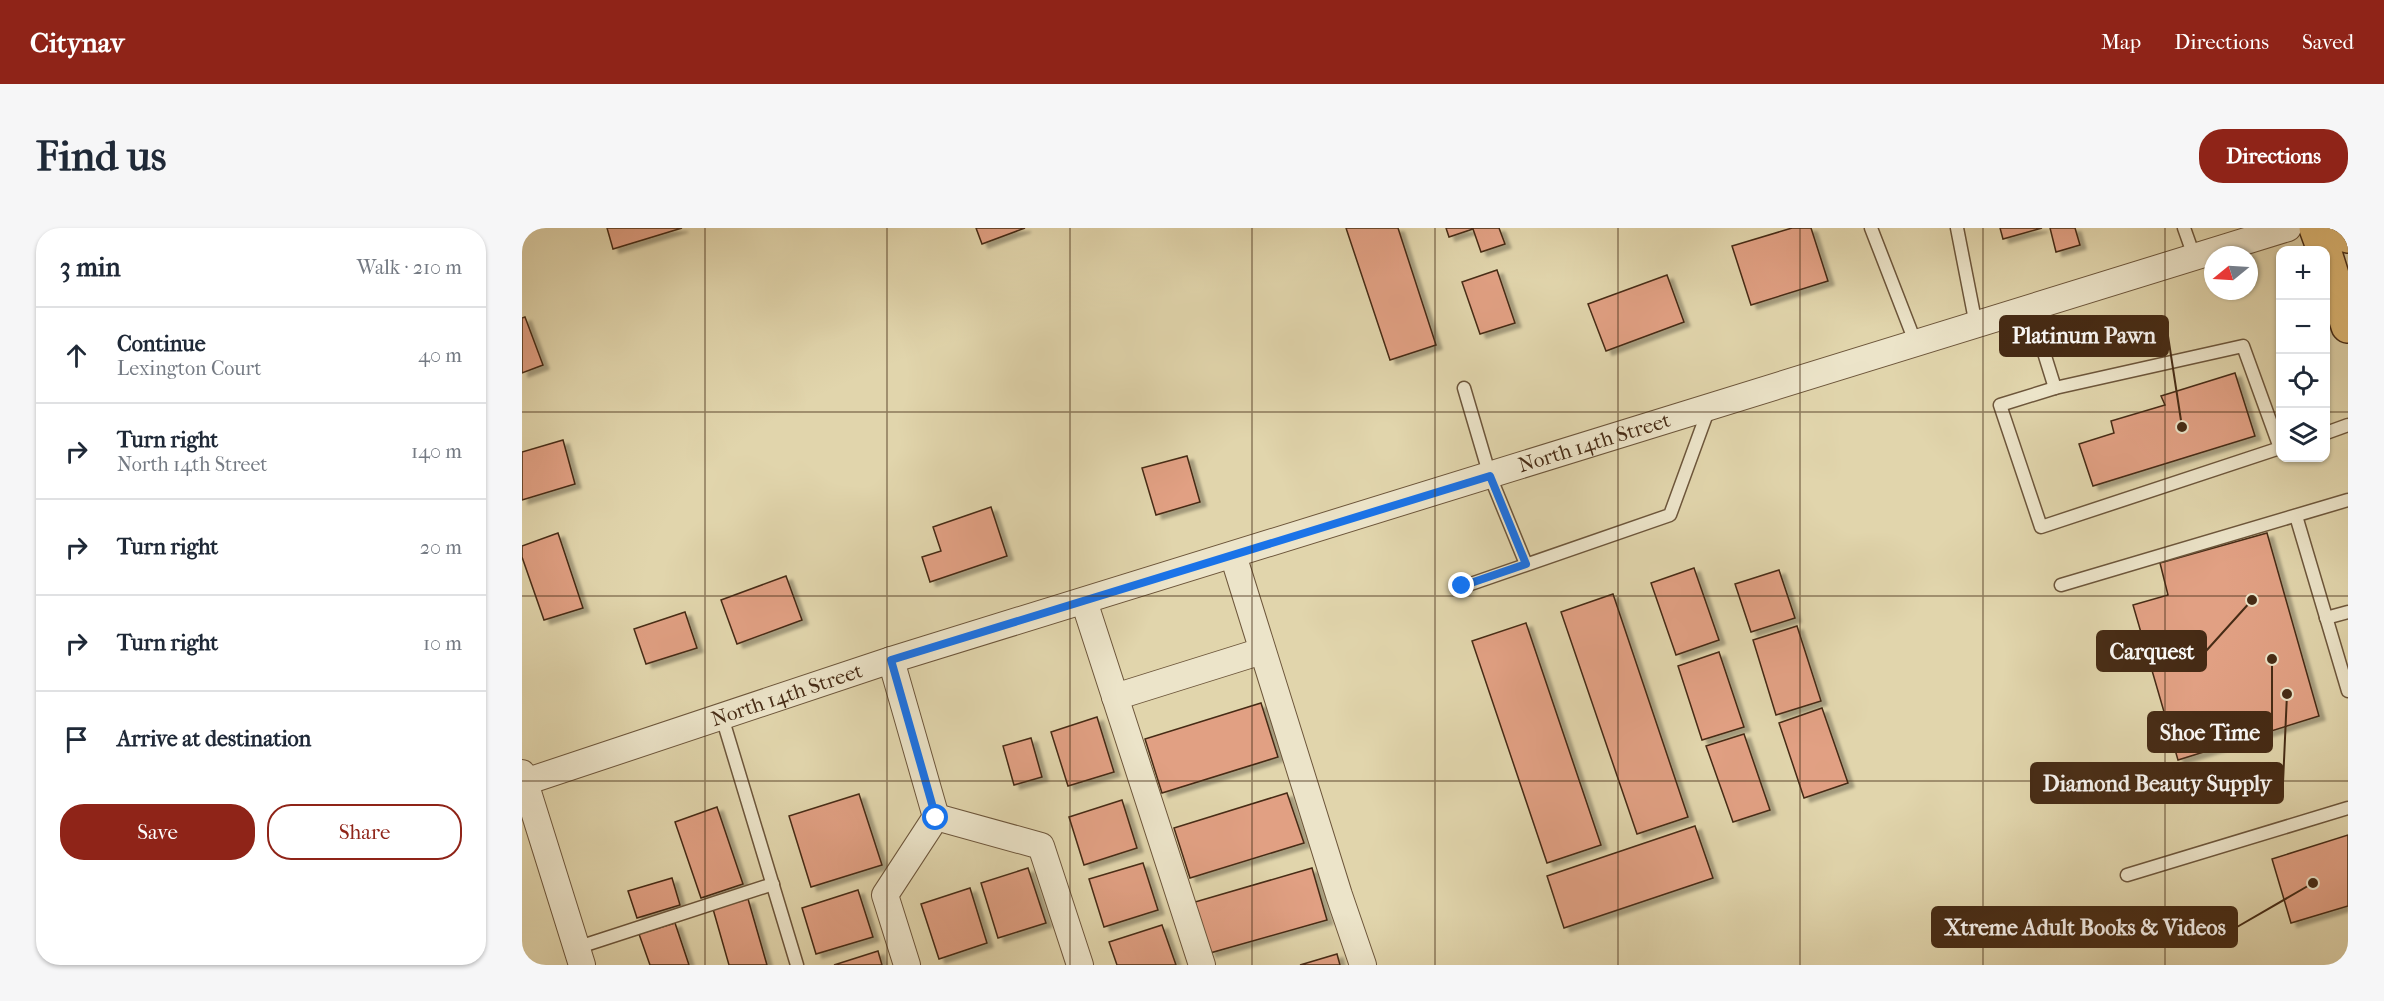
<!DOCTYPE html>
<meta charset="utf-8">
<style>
body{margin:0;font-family:"IM FELL French Canon",serif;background:#f6f6f7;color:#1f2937}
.controls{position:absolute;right:18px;top:18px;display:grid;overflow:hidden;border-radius:12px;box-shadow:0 2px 4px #0004}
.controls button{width:54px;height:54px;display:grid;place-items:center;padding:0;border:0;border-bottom:2px solid #e0e1e3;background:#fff;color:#1f2937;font:30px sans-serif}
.compass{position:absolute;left:1682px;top:18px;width:54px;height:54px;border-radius:50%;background:#fff;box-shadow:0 2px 4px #0004;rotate:252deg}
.stop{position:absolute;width:18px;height:18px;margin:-14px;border:4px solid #1a73e8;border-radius:50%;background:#fff}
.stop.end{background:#1a73e8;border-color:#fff;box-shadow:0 2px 6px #0008}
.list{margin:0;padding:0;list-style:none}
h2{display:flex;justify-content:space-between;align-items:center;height:78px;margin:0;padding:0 24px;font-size:26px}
h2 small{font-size:20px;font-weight:400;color:#747a83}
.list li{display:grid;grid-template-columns:39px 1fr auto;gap:18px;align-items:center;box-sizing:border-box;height:96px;padding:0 24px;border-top:2px solid #e0e1e3}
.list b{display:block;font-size:22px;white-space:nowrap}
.list p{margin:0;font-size:20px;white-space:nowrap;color:#747a83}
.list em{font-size:20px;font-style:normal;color:#747a83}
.actions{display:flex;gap:12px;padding:18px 24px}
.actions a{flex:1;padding:14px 0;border:2px solid #8f2418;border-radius:24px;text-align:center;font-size:21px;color:#8f2418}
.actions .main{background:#8f2418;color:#fff}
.icon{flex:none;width:33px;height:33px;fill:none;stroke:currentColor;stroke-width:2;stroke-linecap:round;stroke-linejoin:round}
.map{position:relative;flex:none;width:1826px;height:737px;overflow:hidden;border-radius:24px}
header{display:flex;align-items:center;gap:36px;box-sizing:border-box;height:84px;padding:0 30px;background:#8f2418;color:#fff}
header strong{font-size:28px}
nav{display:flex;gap:33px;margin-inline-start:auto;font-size:21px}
.intro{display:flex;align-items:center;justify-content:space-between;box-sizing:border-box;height:144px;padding:0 36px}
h1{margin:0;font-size:42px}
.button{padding:15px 27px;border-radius:24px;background:#8f2418;color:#fff;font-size:21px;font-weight:700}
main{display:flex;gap:36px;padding:0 36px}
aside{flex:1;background:#fff;border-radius:24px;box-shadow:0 2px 4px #0004}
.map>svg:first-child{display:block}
.building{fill:#e1a083;stroke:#462b15;stroke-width:1.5;filter:url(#shadow)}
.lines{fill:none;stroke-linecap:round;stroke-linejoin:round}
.service-casing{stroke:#6d563b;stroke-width:15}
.minor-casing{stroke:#6d563b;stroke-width:28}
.primary-casing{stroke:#462b15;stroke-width:36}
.service{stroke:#ece4c9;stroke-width:12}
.minor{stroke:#ece4c9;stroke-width:26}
.primary{stroke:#e0ba76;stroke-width:33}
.route{stroke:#1a73e8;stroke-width:8}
.grid{fill:none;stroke:#462b15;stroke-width:1.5;stroke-opacity:0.55}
.labels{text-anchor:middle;stroke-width:4.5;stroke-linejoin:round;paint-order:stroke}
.street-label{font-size:21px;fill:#462b15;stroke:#ece4c9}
.leader{fill:none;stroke:#462b15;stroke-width:2}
.callout-dot{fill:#462b15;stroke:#ece4c9;stroke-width:2}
.callout{fill:#462b15;stroke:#462b15;stroke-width:2}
.callout-label{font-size:22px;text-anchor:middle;font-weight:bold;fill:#fff}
</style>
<header>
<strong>Citynav</strong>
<nav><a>Map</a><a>Directions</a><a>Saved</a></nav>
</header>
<div class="intro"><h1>Find us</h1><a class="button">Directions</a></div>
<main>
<aside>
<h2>3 min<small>Walk · 210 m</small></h2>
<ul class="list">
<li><svg class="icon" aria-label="ahead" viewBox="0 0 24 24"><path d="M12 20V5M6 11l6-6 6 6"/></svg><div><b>Continue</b><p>Lexington Court</p></div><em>40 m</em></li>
<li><svg class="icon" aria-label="right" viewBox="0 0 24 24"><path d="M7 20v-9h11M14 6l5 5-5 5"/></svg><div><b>Turn right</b><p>North 14th Street</p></div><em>140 m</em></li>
<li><svg class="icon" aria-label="right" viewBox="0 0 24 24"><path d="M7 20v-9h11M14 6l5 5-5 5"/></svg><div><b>Turn right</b></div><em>20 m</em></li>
<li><svg class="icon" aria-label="right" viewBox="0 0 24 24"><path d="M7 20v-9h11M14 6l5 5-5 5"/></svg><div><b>Turn right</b></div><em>10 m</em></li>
<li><svg class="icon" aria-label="arrive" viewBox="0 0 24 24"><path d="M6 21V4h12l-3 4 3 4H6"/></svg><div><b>Arrive at destination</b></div></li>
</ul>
<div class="actions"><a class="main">Save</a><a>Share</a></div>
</aside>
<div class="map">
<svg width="1826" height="737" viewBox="0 0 1826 737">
<defs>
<filter id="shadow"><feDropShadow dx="6" dy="4" stdDeviation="1.5" flood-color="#0004"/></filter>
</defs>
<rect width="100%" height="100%" fill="#e1d5ac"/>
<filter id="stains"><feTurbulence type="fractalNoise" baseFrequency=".00333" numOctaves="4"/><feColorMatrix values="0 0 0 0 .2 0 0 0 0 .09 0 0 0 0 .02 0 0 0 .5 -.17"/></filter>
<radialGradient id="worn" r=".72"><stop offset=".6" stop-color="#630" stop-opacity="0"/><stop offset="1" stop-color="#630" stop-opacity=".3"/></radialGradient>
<g class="building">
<path d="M 85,0 L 160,0 L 91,21 Z"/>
<path d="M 454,0 L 503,0 L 460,16 Z"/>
<path d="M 824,0 L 876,0 L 914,117 L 868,132 Z"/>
<path d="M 924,0 L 977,0 L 983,16 L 959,24 L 951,1 L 927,9 Z"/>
<path d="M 1270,0 L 1289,0 L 1306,53 L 1229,77 L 1210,18 Z"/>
<path d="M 1478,0 L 1520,0 L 1481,11 Z"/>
<path d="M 1528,0 L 1553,0 L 1558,17 L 1534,24 Z"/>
<path d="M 975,42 L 993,95 L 958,106 L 940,54 Z"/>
<path d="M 1145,47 L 1162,94 L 1084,123 L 1066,76 Z"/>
<path d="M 3,89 L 21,137 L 0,145 L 0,90 Z"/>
<path d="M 1713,145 L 1733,208 L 1571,258 L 1557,216 L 1592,205 L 1589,193 L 1643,177 L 1639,168 Z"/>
<path d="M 41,212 L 53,256 L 0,272 L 0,224 Z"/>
<path d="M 665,228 L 678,274 L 634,287 L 620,240 Z"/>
<path d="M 469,279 L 485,328 L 408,354 L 400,329 L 419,323 L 411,299 Z"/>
<path d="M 36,305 L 61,380 L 22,392 L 0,329 L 0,318 Z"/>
<path d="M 1745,305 L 1797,488 L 1656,532 L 1611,377 L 1646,367 L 1638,335 Z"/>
<path d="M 1172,340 L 1197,412 L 1154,427 L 1129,355 Z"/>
<path d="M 1257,342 L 1273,390 L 1229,404 L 1213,356 Z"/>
<path d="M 264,348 L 280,392 L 215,416 L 199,372 Z"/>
<path d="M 1091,366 L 1166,589 L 1115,606 L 1039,384 Z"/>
<path d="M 163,384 L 175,420 L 124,436 L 112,401 Z"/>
<path d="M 1004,395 L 1079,617 L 1025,635 L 950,413 Z"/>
<path d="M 1275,398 L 1299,473 L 1254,487 L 1231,412 Z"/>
<path d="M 1197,424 L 1222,499 L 1180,512 L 1156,438 Z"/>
<path d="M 739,475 L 756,529 L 640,565 L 623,511 Z"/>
<path d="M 1300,480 L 1326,555 L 1282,570 L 1257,495 Z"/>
<path d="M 575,489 L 592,544 L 546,558 L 529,504 Z"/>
<path d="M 1222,506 L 1248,582 L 1211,594 L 1184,518 Z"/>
<path d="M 509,510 L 520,549 L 492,557 L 481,518 Z"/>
<path d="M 765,565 L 782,615 L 668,650 L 652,600 Z"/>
<path d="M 337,566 L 360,637 L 289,659 L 267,588 Z"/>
<path d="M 600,572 L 615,620 L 562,637 L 547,589 Z"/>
<path d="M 195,579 L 221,656 L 179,670 L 153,594 Z"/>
<path d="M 1173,598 L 1191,650 L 1042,700 L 1025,648 Z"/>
<path d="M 1826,607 L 1826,678 L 1769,695 L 1750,631 Z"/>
<path d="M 621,635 L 636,682 L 582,699 L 567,651 Z"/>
<path d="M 506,640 L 524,695 L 476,710 L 459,655 Z"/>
<path d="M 790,640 L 805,692 L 688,725 L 673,674 Z"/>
<path d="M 150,650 L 158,677 L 115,690 L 106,663 Z"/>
<path d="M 448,660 L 465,715 L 417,731 L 399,676 Z"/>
<path d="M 336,662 L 351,709 L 294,726 L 280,680 Z"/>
<path d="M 226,671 L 245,737 L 207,737 L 191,681 Z"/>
<path d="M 153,695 L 167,737 L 128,737 L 117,706 Z"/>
<path d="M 640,697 L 654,737 L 595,737 L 587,714 Z"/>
<path d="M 356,723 L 360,737 L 312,737 Z"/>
<path d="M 815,726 L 818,737 L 778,737 Z"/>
</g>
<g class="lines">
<g class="service-casing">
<g id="service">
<path d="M 1349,0 L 1394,116"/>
<path d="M 1435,0 L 1454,97"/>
<path d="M 1662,0 L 1672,28"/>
<path d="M 1508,80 L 1533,160"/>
<path d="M 942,160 L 968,248 L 1004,336"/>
<path d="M 1804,205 L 1826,197"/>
<path d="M 1758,220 L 1721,118 L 1533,160 L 1478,177 L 1519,299 L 1758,220"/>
<path d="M 1774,288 L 1826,463"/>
<path d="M 1539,357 L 1826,272"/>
<path d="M 940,359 L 1148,287 L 1187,180"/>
<path d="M 1804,390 L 1826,384"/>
<path d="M 200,489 L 275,737"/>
<path d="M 1605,647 L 1826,580"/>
<path d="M 54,720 L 251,656"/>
</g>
</g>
<g class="minor-casing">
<g id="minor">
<path d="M 711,327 L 817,667 L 841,737"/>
<path d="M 562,373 L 680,737"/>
<path d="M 369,432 L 414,589 L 363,667 L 385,737"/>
<path d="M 593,469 L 740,423"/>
<path d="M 0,545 L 60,737"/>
<path id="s1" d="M 0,555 L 369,432 L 1766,0"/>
<path d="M 414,589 L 519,618 L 558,737"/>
</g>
</g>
<g class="primary-casing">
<g id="primary">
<path d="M 1794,0 L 1802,22"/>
<path d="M 1813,0 L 1826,8"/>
<path d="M 1804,28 L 1826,98"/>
</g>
</g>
<use href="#service" class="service"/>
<use href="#minor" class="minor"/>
<use href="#primary" class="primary"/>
</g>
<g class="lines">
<path class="route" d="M 414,590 L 369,432 L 968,248 L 1004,336 L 940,358"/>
</g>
<path class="grid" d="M 183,0 L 183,737M 365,0 L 365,737M 548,0 L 548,737M 730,0 L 730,737M 913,0 L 913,737M 1096,0 L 1096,737M 1278,0 L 1278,737M 1461,0 L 1461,737M 1643,0 L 1643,737M 0,184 L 1758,184M 1804,184 L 1826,184M 0,368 L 1826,368M 0,553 L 1826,553"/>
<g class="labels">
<g class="street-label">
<text dy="7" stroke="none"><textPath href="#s1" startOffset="1125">North 14th Street</textPath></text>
<text dy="7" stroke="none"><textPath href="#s1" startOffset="279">North 14th Street</textPath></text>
</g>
</g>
<path class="leader" d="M1660 199L1646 108M1730 372L1684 423M1750 431L1750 504M1765 466L1761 555M1791 655L1715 699"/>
<g class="callout-dot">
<circle cx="1660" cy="199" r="6"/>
<circle cx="1730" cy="372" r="6"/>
<circle cx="1750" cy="431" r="6"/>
<circle cx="1765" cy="466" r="6"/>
<circle cx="1791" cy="655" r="6"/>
</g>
<g class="callout">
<rect x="1478" y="88" width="168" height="40" rx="6"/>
<rect x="1575" y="403" width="109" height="40" rx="6"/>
<rect x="1626" y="484" width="124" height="40" rx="6"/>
<rect x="1509" y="535" width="252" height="40" rx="6"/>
<rect x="1410" y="679" width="305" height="40" rx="6"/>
</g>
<g class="callout-label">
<text x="1562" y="115">Platinum Pawn</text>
<text x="1630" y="431">Carquest</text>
<text x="1688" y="512">Shoe Time</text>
<text x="1635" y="563">Diamond Beauty Supply</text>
<text x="1563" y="707">Xtreme Adult Books &amp; Videos</text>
</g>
<rect width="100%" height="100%" filter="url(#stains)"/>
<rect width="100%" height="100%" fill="url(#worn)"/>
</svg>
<div class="controls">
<button>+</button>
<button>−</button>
<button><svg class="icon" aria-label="locate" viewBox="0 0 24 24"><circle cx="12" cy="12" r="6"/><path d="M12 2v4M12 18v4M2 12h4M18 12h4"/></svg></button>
<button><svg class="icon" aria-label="layers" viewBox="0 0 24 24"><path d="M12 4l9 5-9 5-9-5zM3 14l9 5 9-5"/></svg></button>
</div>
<svg class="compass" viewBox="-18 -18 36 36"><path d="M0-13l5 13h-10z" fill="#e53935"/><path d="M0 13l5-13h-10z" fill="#747a83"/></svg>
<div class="stop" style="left:414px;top:590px"></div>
<div class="stop end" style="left:940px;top:358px"></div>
</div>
</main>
